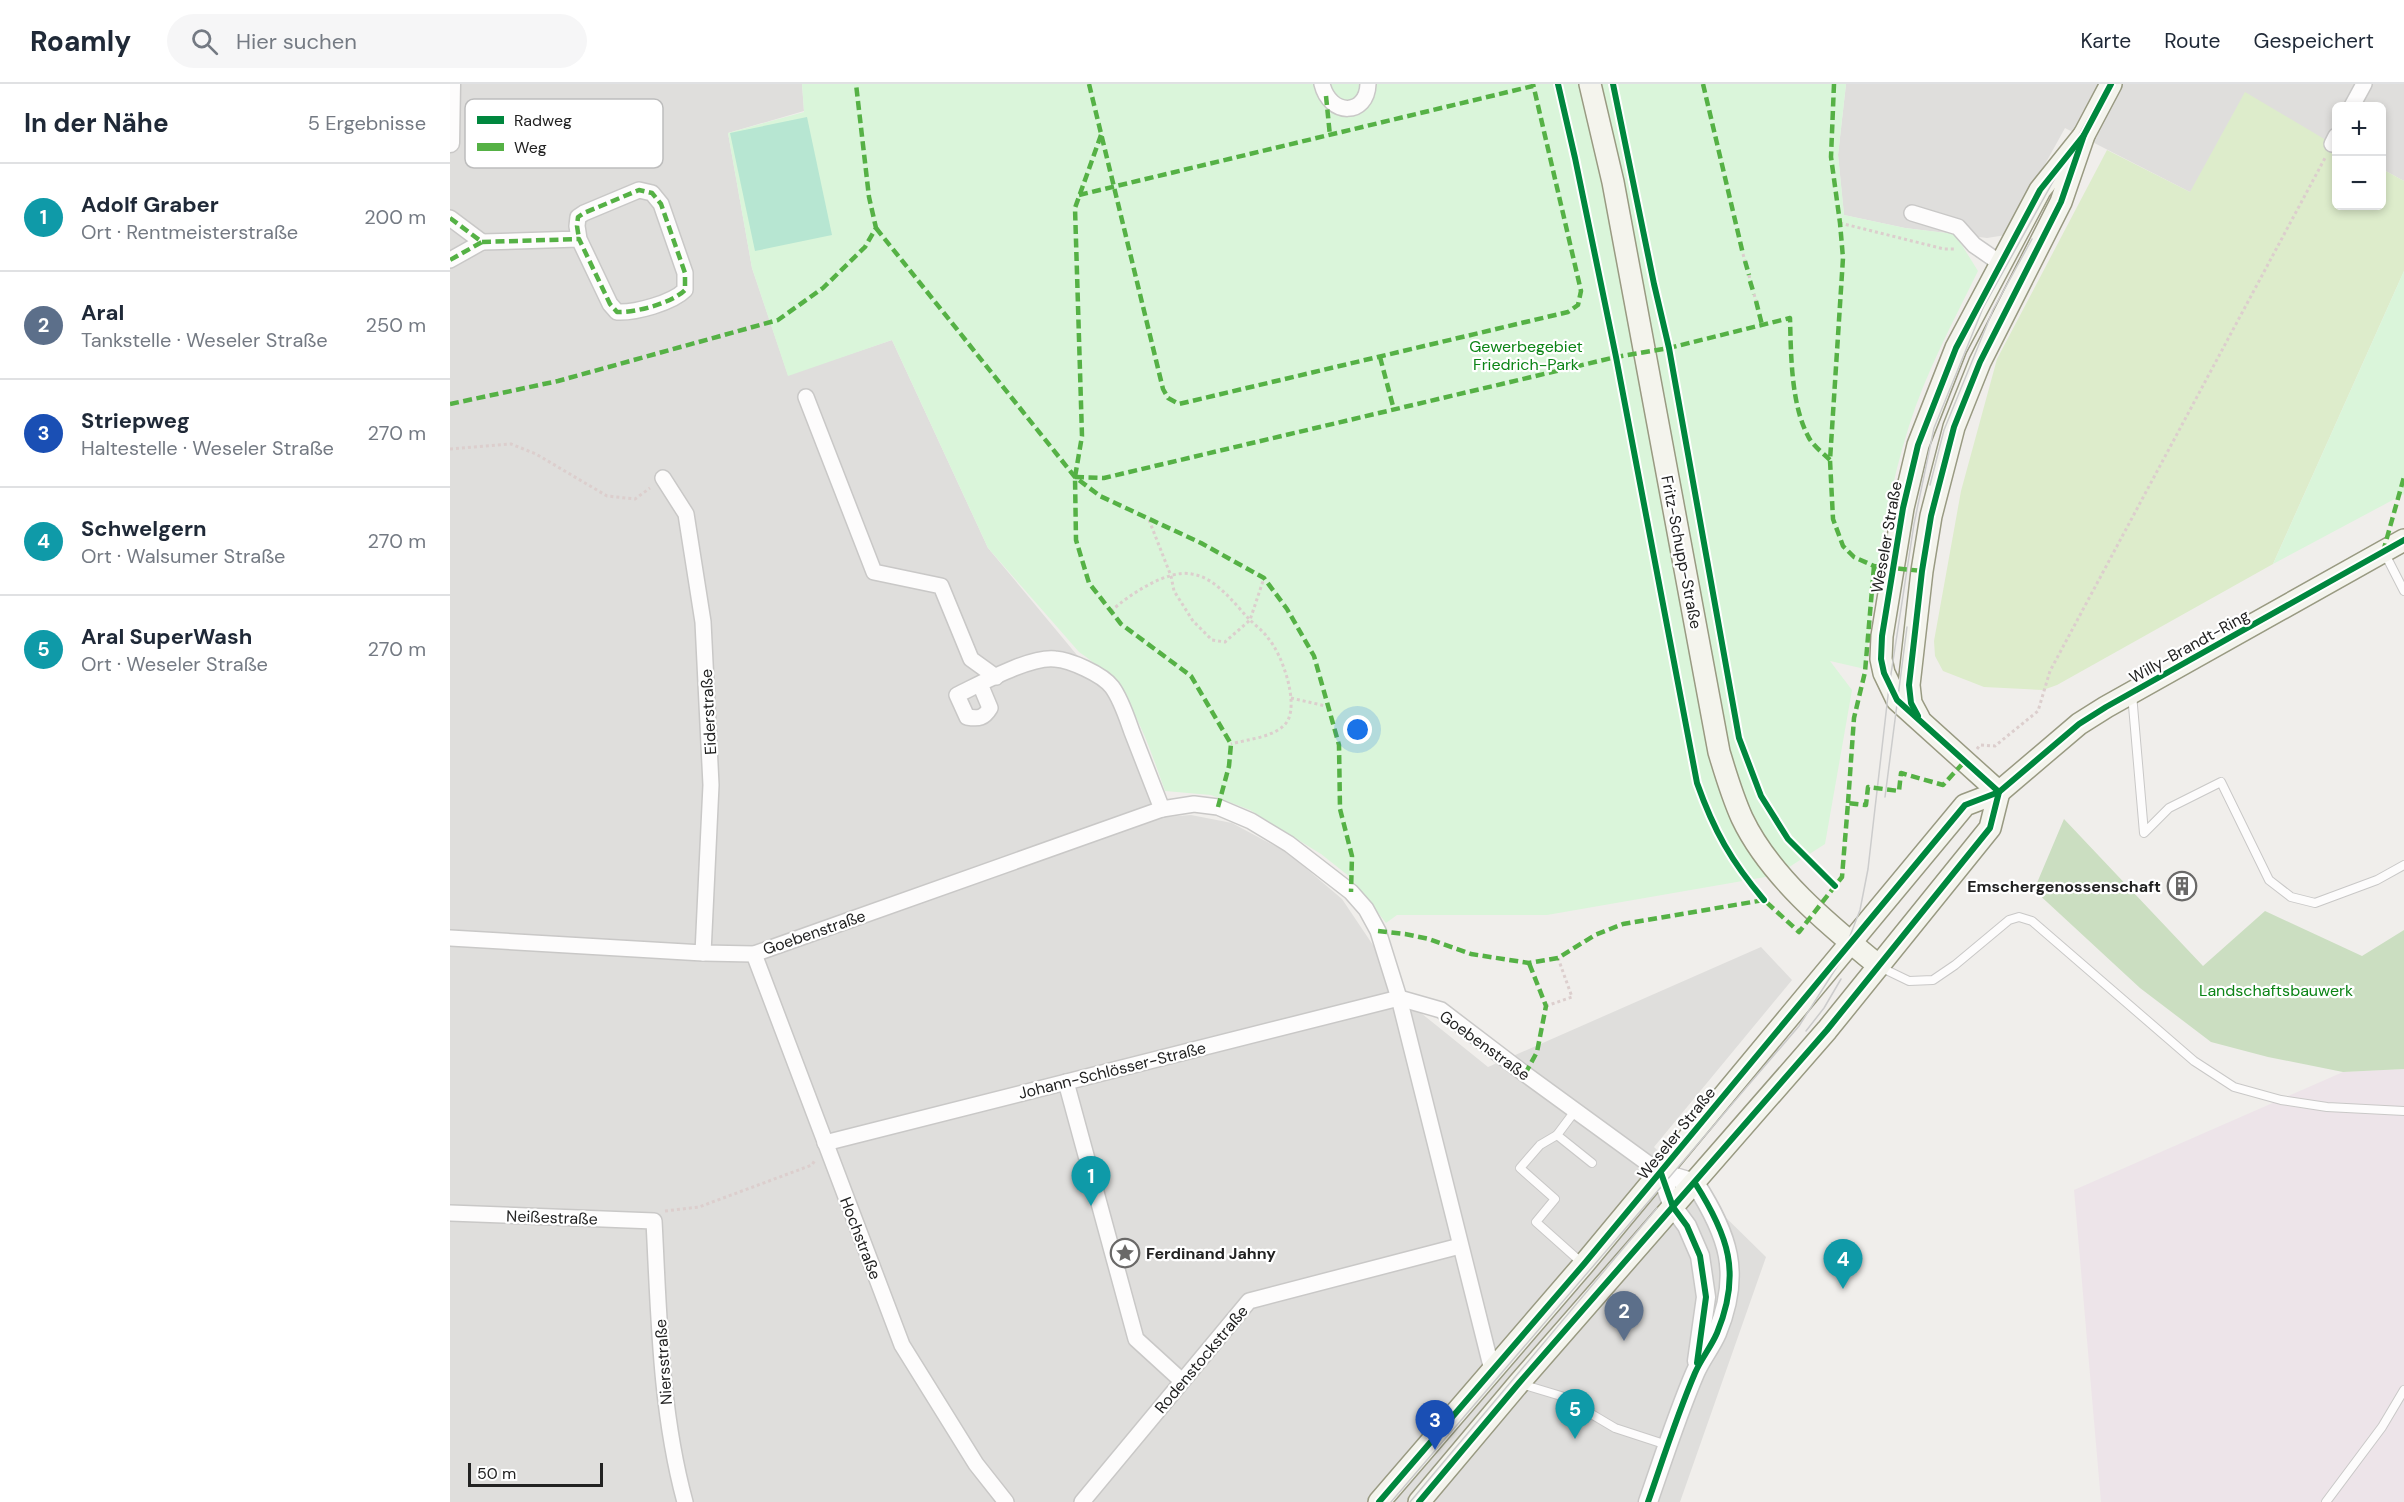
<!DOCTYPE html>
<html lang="de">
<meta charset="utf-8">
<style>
body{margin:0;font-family:"DM Sans",sans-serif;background:#f6f6f7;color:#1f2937}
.controls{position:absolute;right:18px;top:18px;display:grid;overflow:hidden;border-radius:9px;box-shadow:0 3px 9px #0003}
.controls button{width:54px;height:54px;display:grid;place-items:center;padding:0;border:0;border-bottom:2px solid #e0e1e3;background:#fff;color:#1f2937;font:30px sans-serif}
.scale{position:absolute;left:18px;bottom:15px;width:135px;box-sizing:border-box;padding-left:6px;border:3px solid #222;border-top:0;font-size:16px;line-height:21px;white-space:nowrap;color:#222;-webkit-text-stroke:4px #fff;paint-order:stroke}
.you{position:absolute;left:908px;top:646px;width:21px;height:21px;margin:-15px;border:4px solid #fff;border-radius:50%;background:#1a73e8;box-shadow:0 0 0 9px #1a73e833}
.badge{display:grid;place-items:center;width:39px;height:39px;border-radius:50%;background:#6a6968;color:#fff;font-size:20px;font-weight:700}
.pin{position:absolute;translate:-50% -50px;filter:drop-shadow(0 2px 3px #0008)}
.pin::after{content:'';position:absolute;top:32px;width:21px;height:18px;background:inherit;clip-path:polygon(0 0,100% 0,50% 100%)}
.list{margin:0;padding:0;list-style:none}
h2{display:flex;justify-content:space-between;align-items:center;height:78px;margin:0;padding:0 24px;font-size:26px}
h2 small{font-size:20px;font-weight:400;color:#747a83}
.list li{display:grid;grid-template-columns:39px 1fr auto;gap:18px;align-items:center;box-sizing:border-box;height:108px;padding:0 24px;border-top:2px solid #e0e1e3}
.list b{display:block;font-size:22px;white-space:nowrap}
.list p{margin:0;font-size:20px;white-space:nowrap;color:#747a83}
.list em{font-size:20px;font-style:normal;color:#747a83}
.icon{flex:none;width:33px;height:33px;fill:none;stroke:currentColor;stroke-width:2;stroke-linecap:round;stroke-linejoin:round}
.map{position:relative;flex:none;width:1954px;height:1418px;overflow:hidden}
header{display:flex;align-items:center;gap:36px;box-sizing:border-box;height:84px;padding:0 30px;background:#fff;border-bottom:2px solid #e0e1e3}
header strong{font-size:28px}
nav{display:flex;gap:33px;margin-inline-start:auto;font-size:21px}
.search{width:420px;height:54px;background:#f6f6f7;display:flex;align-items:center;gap:15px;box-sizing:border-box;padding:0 21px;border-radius:33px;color:#747a83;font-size:22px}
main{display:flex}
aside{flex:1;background:#fff}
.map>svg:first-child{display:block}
.residential{fill:#dfdedc}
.industrial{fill:#ede4e9}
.grass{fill:#ddeccb}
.forest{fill:#cbdec1}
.park{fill:#daf5da}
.pitch{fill:#b7e6d2}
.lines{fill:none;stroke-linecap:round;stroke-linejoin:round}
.service-casing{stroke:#c9c8c7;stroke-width:10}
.minor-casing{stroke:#c9c8c7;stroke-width:18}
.tertiary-casing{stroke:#c9c8c7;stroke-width:21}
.secondary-casing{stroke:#999a82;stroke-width:24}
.path{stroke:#dccecd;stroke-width:3;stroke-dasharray:3 3;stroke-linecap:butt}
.service{stroke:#fdfcfc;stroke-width:8}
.minor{stroke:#fdfcfc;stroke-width:15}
.tertiary{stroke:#fdfcfc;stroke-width:18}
.secondary{stroke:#f4f4ed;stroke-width:21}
.tram{stroke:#ccc;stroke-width:1.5}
.quiet{stroke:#55b145;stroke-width:4.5;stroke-dasharray:9 4.5;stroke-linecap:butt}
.cycleway-casing{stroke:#fff;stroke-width:10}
.cycleway{stroke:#00873e;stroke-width:6}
.labels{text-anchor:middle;stroke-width:4.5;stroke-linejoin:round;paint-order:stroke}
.park-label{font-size:16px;fill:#0c8416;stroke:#fff}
.street-label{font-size:16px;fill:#222;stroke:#fff}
.poi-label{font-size:16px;font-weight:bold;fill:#222;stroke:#fff;text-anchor:end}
.key{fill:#fff;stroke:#bdbdbd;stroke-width:1.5}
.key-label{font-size:16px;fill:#222}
</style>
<header>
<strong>Roamly</strong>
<div class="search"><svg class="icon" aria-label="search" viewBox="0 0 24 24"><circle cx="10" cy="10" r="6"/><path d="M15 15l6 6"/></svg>Hier suchen</div>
<nav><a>Karte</a><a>Route</a><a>Gespeichert</a></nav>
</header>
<main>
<aside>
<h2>In der Nähe<small>5 Ergebnisse</small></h2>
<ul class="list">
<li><span class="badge" style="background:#0f9aa8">1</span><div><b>Adolf Graber</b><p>Ort · Rentmeisterstraße</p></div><em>200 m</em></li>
<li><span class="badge" style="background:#5c6f8a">2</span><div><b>Aral</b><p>Tankstelle · Weseler Straße</p></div><em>250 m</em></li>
<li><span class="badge" style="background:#1a4fb4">3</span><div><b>Striepweg</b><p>Haltestelle · Weseler Straße</p></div><em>270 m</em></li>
<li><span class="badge" style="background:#0f9aa8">4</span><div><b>Schwelgern</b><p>Ort · Walsumer Straße</p></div><em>270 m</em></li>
<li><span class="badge" style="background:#0f9aa8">5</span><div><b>Aral SuperWash</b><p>Ort · Weseler Straße</p></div><em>270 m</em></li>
</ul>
</aside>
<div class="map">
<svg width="1954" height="1418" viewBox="0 0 1954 1418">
<rect width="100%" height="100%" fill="#f0eeeb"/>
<g class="residential">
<path d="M 0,0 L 352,0 L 354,27 L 278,49 L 302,184 L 338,291 L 442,256 L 538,464 L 661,612 L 715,733 L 741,731 L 782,739 L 838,769 L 892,815 L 966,925 L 1038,983 L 1311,863 L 1342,896 L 1204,1063 L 1316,1173 L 1230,1418 L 0,1418 Z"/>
<path d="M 1396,0 L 1954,0 L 1954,97 L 1932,85 L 1932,22 L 1886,22 L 1886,62 L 1740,108 L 1615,44 L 1556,151 L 1537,154 L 1455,144 L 1394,131 L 1388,71 Z"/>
</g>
<path class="industrial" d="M 1954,985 L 1954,1418 L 1651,1418 L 1624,1106 L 1893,988 Z"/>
<path class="grass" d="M 1795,8 L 1886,62 L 1886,122 L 1932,122 L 1932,85 L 1954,97 L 1954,187 L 1823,480 L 1607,601 L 1593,606 L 1534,603 L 1493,587 L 1485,572 L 1484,557 L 1511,407 L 1547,275 L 1657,66 L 1740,108 Z"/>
<path class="forest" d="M 1614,735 L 1753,882 L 1815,827 L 1912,872 L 1954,846 L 1954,985 L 1893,988 L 1818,973 L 1761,958 L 1690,904 L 1584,806 Z"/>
<g class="park">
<path d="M 352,0 L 1396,0 L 1388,71 L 1394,131 L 1455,144 L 1505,150 L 1528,187 C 1503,238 1476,288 1459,342 C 1434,420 1425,504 1415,585 L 1380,577 L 1402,606 L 1375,760 L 1327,791 L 1097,831 L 947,831 L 936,839 L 900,793 L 871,770 L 800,726 L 761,711 L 715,707 C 695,651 681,602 629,568 L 538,464 L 442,256 L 338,292 L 302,184 L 278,49 L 354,28 Z"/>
<path d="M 1954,187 L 1954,410 L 1823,480 Z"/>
</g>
<path class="pitch" d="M 357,33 L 382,151 L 305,167 L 280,49 Z"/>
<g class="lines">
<g class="service-casing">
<g id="service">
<path d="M 1934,468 L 1954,507"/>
<path d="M 1682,610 L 1694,749 L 1719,724 L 1771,698 L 1819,796 L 1841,813 L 1865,819 L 1927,796 L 1954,781"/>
<path d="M 1430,883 L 1459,897 L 1483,896 L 1505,881 L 1559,836 L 1569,833 L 1582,837 L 1744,977 L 1784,1003 L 1831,1016 L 1877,1023 L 1954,1027"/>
<path d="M 1125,1027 L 1107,1051 L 1142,1079"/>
<path d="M 1107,1051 L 1090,1061 L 1070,1084 L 1105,1115 L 1086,1138 L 1132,1179"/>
<path d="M 1071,1300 L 1111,1312 L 1165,1344 L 1217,1361"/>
<path d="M 1876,1418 L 1932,1343 L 1954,1306"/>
</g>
</g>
<g class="minor-casing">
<g id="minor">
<path d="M 872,0 C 880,33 917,32 918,0"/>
<path d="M 1902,22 L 1914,0"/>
<path d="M 1882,60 L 1886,52"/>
<path d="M 1462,129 L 1508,143 L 1524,161 L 1550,179"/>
<path d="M 0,134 L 32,158 L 0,176"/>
<path d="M 32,158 L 129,155 L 160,220 L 167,228 C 185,229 222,219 235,206 L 235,189 L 211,120 L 202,109 L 189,106 L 134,129 L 128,133 L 127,142 L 129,155"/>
<path d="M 356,313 L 424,488 L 491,502 L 521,575 L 546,593"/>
<path d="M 213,394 L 236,430 L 253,538 L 261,701 L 253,869"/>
<path d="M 530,600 L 540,624 C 534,634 529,635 517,633 L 507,611 C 530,600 580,572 605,575 C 620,576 652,590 662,603 C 671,615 677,634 682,648 C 692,674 702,700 712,725"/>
<path d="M 0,854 L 253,869 L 304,870 L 712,725 L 744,720 L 768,723 L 801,737 L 839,760 L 901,808 L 916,825 L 928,847 L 949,914 L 1042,1286"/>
<path d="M 304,870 L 452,1261 L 526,1380 L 556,1418"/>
<path d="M 616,998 L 686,1255 L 732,1297"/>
<path d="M 375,1059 L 949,914 L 991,926 L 1075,990 L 1211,1089"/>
<path d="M 0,1129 L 204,1137 C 209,1231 210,1326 235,1418"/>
<path d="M 632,1418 L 799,1217 L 1010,1162"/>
</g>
</g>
<g class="tertiary-casing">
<g id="tertiary">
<path d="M 0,59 L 1,0"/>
<path d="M 1211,1089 L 1223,1123 L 1237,1142 L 1250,1172 L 1256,1213 L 1247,1277"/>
<path d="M 1198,1418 C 1213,1375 1227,1331 1245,1289 C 1251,1275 1261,1263 1267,1249 C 1292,1189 1278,1151 1245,1099 L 1211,1089"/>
</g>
</g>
<g class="secondary-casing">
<g id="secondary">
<path d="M 1140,0 L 1163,98 L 1269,668 C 1276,691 1282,712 1292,734 C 1320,793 1379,841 1429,882"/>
<path d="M 1469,634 L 1461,619 L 1459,601 L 1472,487 L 1481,432 L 1504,343 L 1530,278 L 1611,118 L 1634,51 L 1661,0"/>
<path d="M 1549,708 L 1447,616 L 1434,589 L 1431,575 L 1432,552 L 1453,424 L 1468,361 L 1506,264 L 1590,106 L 1634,51"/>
<path d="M 929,1418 L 1134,1180 L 1515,721 L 1549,708 L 1629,640 L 1656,623 L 1954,456"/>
<path d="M 969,1418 L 1069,1299 L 1377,946 L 1540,744 L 1549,708"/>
</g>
</g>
<g class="path">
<path d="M 1390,139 L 1494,165 L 1505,165"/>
<path d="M 1293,170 L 1295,177"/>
<path d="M 1299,191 L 1300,197"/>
<path d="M 1304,210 L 1306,217"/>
<path d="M 0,365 L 61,360 L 86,370 L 157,412 L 185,415 L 200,404"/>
<path d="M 699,436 L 721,492 L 724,507 L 743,537 L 762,556 L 775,558 L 800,536 L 814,494"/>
<path d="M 661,527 C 679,511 717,485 742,490 C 766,494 783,518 799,535 C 805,541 813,547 818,554 C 832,570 848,616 838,636 C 829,653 798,655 781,660"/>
<path d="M 841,614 L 880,623"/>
<path d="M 1527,665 L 1530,661 L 1545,662 L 1588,627 L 1600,587 L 1875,74"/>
<path d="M 1096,922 L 1122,913 L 1108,874"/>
<path d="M 215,1127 L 249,1123 L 362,1081 L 365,1076"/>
</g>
<use href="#service" class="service"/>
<use href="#minor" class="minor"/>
<use href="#tertiary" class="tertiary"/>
<use href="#secondary" class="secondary"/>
<g class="tram">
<path d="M 1480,401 L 1494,346 L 1543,226 L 1582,155"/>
<path d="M 1435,713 L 1457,543"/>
<path d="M 1356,947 L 1374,924 L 1391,895"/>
<path d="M 941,1418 L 1349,942 L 1390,878 L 1410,826 L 1418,785 L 1439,603 L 1464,440 L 1484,344 L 1533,224 L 1657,0"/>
<path d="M 960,1418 L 1207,1124"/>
</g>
<g class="quiet">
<path d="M 639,0 L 713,305 L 718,314 L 729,320 L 1118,228 L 1128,221 L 1131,207 L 1083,0"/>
<path d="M 1253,0 L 1293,170"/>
<path d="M 1384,0 L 1381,73 L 1390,139 L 1393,174 L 1380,376 L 1383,435 L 1393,462 L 1404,473 L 1424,482 L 1472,487"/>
<path d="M 876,12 L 880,52"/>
<path d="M 651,51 L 625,124 L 632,352 L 625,393 L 626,456 L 639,499 L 671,540 L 741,592 L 781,660 L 779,682 L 768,723"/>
<path d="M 629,111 L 1083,2"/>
<path d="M 0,134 L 32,158 L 0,176"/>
<path d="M 426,144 L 625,393 L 650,412 L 751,459 L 814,494 L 837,525 L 864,572 L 889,661 L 890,725 L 902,772 L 901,808"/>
<path d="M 32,158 L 129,155 L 160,220 L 167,228 C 185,229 222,219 235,206 L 235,189 L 211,120 L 202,109 L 189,106 L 134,129 L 128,133 L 127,142 L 129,155"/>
<path d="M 1295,177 L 1299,191"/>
<path d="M 1300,197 L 1304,210"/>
<path d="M 1306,217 L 1312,241"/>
<path d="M 930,273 L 944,326"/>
<path d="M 0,320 L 108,297 L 328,236 L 373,204 L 415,163 L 426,144 L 419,113 L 406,0"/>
<path d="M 625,393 L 654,394 L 1166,273 L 1219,264 L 1340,234 C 1341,271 1341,320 1358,352 C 1362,361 1373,369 1380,376"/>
<path d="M 1933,468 L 1954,393"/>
<path d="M 1398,719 L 1404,634 L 1415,588 L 1424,482"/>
<path d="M 928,847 L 955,850 L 979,855 L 1021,870 L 1079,879 L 1108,874 L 1145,851 L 1173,840 L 1314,816 L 1349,848 L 1392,793 L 1398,719 L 1416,721 L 1418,703 L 1449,707 L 1451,689 L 1493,701 L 1515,677"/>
<path d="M 1075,990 L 1087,968 L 1096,922 L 1079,879"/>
</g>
<g class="cycleway-casing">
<g id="cycleway">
<path d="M 1108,0 L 1125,74 L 1166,273 L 1247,699 C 1264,747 1281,777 1314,816"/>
<path d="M 1163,0 L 1204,200 L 1219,264 L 1289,654 L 1311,712 L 1338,755 L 1385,802"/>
<path d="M 1468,632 L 1461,619 L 1459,601 L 1472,487 L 1481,432 L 1504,343 L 1530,278 L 1611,118 L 1634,51 L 1661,0"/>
<path d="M 1549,708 L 1447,616 L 1434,589 L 1431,575 L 1432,552 L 1453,424 L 1468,361 L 1506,264 L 1590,106 L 1634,51"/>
<path d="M 1211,1089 L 1223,1123 L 1237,1142 L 1250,1172 L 1256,1213 L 1247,1279"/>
<path d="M 929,1418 L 1134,1180 L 1515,721 L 1549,708 L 1629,640 L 1656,623 L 1954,456"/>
<path d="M 969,1418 L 1069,1299 L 1377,946 L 1540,744 L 1549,708"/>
<path d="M 1198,1418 C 1213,1375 1227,1331 1245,1289 C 1251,1275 1261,1263 1267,1249 C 1292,1189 1278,1151 1245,1099"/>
</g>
</g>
<use href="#cycleway" class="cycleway"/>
</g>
<defs>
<g id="building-ring" transform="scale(1.5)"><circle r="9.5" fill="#fff" stroke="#6a6968" stroke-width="1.5"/><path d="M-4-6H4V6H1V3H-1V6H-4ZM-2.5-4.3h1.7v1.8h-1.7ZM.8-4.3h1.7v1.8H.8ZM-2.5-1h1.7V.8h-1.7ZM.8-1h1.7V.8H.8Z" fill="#6a6968"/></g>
<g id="sight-ring" transform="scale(1.5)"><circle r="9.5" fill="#fff" stroke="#6a6968" stroke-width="1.5"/><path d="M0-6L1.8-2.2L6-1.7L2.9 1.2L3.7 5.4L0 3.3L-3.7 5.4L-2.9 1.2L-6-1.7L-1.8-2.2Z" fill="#6a6968"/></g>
</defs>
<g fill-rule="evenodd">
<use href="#building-ring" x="1732" y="802"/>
<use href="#sight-ring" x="675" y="1169"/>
</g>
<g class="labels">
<g class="park-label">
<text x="1076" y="268">Gewerbegebiet<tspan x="1076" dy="18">Friedrich-Park</tspan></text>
<text x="1826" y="912">Landschaftsbauwerk</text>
</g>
<g class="street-label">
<text transform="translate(1436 453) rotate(-80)" y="6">Weseler Straße</text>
<text transform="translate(1232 468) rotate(79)" y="6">Fritz-Schupp-Straße</text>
<text transform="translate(1739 562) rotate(-29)" y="6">Willy-Brandt-Ring</text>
<text transform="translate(258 628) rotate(-93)" y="6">Eiderstraße</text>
<text transform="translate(364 848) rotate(-19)" y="6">Goebenstraße</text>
<text transform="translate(1035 961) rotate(36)" y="6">Goebenstraße</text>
<text transform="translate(662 986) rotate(-14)" y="6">Johann-Schlösser-Straße</text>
<text transform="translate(1226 1049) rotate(-51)" y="6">Weseler Straße</text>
<text transform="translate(102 1133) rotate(2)" y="6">Neißestraße</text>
<text transform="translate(411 1154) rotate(69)" y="6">Hochstraße</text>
<text transform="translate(751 1275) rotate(-50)" y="6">Rodenstockstraße</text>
<text transform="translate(213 1278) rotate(-94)" y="6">Niersstraße</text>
</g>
<g class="poi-label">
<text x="1711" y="808">Emschergenossenschaft</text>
<text x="696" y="1175" text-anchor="start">Ferdinand Jahny</text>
</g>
</g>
<rect x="15" y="15" width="198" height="69" rx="9" class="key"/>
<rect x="27" y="32" width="27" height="8" fill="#00873e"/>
<rect x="27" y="59" width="27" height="8" fill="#55b145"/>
<g class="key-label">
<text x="64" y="42">Radweg</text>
<text x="64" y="69">Weg</text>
</g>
</svg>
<div class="controls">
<button>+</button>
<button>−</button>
</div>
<div class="scale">50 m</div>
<div class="you"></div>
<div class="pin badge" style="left:641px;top:1122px;background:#0f9aa8">1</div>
<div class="pin badge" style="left:1174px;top:1257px;background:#5c6f8a">2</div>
<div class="pin badge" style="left:985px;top:1366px;background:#1a4fb4">3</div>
<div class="pin badge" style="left:1393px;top:1205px;background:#0f9aa8">4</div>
<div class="pin badge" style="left:1125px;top:1355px;background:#0f9aa8">5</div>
</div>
</main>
